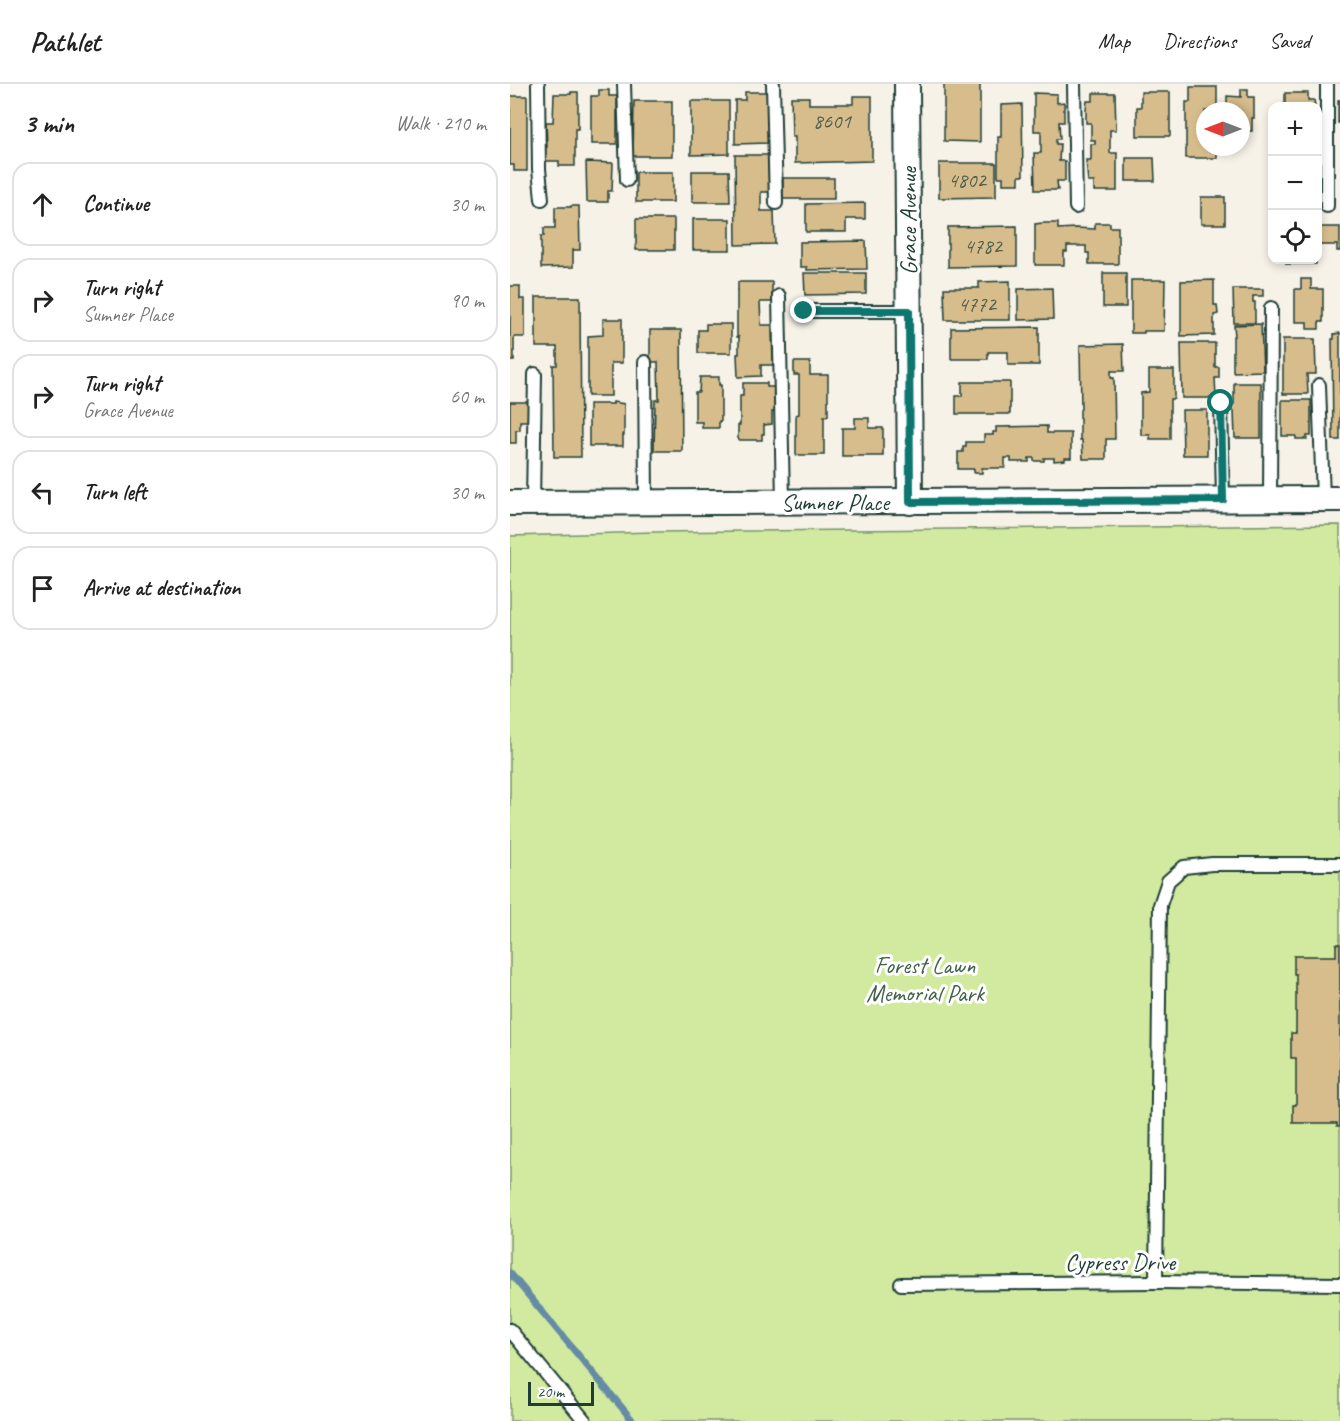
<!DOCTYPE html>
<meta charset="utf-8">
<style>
body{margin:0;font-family:Caveat,sans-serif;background:#f2f2f2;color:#222}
.controls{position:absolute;right:18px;top:18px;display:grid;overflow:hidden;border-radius:12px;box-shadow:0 3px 9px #0003}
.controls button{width:54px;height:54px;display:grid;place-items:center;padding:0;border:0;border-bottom:2px solid #e0e0e0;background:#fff;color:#222;font:30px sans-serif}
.compass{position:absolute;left:686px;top:18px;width:54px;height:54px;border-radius:50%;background:#fff;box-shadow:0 3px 9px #0003;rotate:270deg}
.scale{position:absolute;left:18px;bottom:15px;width:66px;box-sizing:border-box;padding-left:6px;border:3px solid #1f3d34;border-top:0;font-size:16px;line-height:21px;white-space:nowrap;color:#1f3d34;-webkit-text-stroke:4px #fff;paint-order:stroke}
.stop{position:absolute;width:18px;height:18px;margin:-14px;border:4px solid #0f766e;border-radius:50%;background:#fff}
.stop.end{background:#0f766e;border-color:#fff;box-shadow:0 2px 6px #0008}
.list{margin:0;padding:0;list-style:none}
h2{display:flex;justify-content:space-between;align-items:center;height:78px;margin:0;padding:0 24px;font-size:26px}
h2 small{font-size:20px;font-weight:400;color:#767676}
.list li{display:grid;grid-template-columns:39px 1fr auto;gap:18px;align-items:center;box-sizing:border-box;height:84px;margin:0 12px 12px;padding:0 12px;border:2px solid #e0e0e0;border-radius:18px}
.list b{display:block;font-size:22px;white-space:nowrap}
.list p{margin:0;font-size:20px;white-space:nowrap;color:#767676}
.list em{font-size:20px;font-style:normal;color:#767676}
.icon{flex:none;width:33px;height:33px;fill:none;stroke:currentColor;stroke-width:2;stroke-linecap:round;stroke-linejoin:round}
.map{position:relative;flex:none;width:830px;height:1337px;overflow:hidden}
header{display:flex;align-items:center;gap:36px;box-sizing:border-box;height:84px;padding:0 30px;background:#fff;border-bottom:2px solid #e0e0e0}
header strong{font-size:28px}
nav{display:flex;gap:33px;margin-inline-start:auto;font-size:21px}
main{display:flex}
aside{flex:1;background:#fff}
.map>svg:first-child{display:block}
.green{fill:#d1ea9f;stroke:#78946a;stroke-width:1.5}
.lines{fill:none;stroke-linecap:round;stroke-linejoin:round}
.stream{stroke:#658ca4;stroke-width:7}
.building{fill:#d7bc8c;stroke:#1f3d34;stroke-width:1.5}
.lane-casing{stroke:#1f3d34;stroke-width:16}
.street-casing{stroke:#1f3d34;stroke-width:28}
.lane{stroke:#fff;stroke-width:12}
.street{stroke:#fff;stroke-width:24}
.route{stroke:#0f766e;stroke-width:8}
.labels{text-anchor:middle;stroke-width:6;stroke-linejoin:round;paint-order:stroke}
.number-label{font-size:21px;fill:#4d5d4a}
.street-label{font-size:24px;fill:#1f3d34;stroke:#fff}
.park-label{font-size:24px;fill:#436049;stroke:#fff}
</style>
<header>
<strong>Pathlet</strong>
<nav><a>Map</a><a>Directions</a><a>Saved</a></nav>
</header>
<main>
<aside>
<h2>3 min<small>Walk · 210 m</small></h2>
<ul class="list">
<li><svg class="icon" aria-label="ahead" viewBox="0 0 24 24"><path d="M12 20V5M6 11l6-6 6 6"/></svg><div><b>Continue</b></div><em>30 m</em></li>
<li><svg class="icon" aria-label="right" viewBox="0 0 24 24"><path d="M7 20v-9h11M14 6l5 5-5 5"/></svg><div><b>Turn right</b><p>Sumner Place</p></div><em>90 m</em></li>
<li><svg class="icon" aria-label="right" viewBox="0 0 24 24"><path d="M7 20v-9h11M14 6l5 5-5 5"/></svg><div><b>Turn right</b><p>Grace Avenue</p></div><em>60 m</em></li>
<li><svg class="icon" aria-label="left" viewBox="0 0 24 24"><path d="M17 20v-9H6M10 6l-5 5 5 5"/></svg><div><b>Turn left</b></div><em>30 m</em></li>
<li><svg class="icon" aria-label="arrive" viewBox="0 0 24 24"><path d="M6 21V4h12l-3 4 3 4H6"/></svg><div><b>Arrive at destination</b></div></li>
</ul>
</aside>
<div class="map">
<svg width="830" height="1337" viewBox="0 0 830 1337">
<rect width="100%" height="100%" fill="#f7f2e8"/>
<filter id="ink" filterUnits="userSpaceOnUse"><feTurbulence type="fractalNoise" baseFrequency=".0167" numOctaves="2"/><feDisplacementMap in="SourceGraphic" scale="12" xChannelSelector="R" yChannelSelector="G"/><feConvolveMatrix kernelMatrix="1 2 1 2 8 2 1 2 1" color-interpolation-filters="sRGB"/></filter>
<g filter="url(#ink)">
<path class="green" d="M 830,441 L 830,1337 L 0,1337 L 0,452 L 144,448 Z"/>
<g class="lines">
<path class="stream" d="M 0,1189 L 123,1337"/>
</g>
<g class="building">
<path d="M 434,0 L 470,0 L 470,58 L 434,57 Z"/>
<path d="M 680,3 L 707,3 L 707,27 L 695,27 L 695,63 L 707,63 L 707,74 L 676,74 L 676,18 L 680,18 Z"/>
<path d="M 731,5 L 738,5 L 738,13 L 744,13 L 744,34 L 742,34 L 742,47 L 731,47 L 731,27 L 717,27 L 717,12 L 731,13 Z"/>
<path d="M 89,6 L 99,6 L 99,12 L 107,12 L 107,60 L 81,60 L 81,12 L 89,12 Z"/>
<path d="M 61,8 L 68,8 L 68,45 L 65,45 L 65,82 L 49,82 L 49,77 L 35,77 L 35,63 L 37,63 L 36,38 L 43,38 L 44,10 L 61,10 Z"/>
<path d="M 235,8 L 258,8 L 258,59 L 225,60 L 225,16 L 235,16 Z"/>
<path d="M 631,8 L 660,8 L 660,52 L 627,52 L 627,23 L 631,23 Z"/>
<path d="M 524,9 L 547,10 L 547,19 L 554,18 L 554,38 L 549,38 L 550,55 L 546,55 L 546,60 L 550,60 L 549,77 L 555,77 L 555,97 L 547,97 L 548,106 L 525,106 L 524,69 L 531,69 L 531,47 L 524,47 Z"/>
<path d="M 583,9 L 605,9 L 606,46 L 600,46 L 600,69 L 607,69 L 607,107 L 584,107 L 584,98 L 578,98 L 576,76 L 581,76 L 581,60 L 585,60 L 585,56 L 581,56 L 581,39 L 576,39 L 576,25 L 577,17 L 583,17 Z"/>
<path d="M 775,9 L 798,9 L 798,16 L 804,16 L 805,22 L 775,22 Z"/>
<path d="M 0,12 L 17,12 L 17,87 L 4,87 L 4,81 L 0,81 Z"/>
<path d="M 343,12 L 362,12 L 362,77 L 285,79 L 285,53 L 282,53 L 281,13 L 299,13 L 299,20 L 343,20 Z"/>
<rect x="828" y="16" width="2" height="23"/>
<path d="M 124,17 L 162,17 L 162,72 L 123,72 Z"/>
<path d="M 181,17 L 219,17 L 219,70 L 181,71 Z"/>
<path d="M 512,20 L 513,92 L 509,92 L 509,100 L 493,100 L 493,93 L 488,93 L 488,53 L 491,53 L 491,21 Z"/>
<path d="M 225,71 L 258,71 L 259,108 L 251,108 L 251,127 L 264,127 L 265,160 L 226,161 Z"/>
<path d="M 616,74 L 644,74 L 645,97 L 616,97 Z"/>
<path d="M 76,78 L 103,79 L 102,107 L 98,107 L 98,118 L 77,118 Z"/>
<path d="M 429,79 L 486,79 L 486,113 L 429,114 Z"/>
<path d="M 182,87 L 219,87 L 220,118 L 182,118 Z"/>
<rect x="126" y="88" width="37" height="30"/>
<rect x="273" y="94" width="51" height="21"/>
<rect x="691" y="113" width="24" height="27"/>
<path d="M 355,119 L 355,135 L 336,135 L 336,148 L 296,148 L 296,120 Z"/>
<path d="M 61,122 L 69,122 L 70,166 L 63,166 L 63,183 L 31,184 L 31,152 L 34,152 L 34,144 L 45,144 L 45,123 L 61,123 Z"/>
<rect x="126" y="135" width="38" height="31"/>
<rect x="183" y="135" width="37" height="31"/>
<path d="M 533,139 L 548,139 L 548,145 L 565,144 L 585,145 L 585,139 L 600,139 L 600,143 L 608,143 L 608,180 L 579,180 L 579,169 L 576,169 L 576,162 L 557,162 L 557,168 L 554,168 L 554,181 L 525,181 L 525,140 Z"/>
<path d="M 507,142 L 507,182 L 438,183 L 438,143 Z"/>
<path d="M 808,143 L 830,143 L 830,167 L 827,167 L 827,161 L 809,161 L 809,167 L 808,167 Z"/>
<path d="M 356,157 L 357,185 L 297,186 L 297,183 L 290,183 L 290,158 Z"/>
<rect x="776" y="176" width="30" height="4"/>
<path d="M 294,189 L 356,189 L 356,210 L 295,211 Z"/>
<rect x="593" y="189" width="23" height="34"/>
<path d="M 791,195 L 801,195 L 801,205 L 813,205 L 813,238 L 809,238 L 809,245 L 797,245 L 797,238 L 785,238 L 785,205 L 791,205 Z"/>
<path d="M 621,196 L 655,196 L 654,247 L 634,247 L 634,249 L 621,249 Z"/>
<path d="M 704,196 L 704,221 L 707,221 L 708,230 L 704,231 L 704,251 L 671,252 L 671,197 Z"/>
<path d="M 500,197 L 500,236 L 435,236 L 434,204 L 469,204 L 469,198 Z"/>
<path d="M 228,198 L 262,198 L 262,218 L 250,218 L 251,241 L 262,241 L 263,281 L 251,281 L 251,292 L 228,293 L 227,270 L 229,270 L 229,253 L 227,253 L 227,206 L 228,206 Z"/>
<path d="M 0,202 L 10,202 L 10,215 L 15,215 L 15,253 L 4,253 L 4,277 L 0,277 Z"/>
<path d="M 542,204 L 543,235 L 508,236 L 508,205 Z"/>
<path d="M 723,205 L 753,205 L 753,212 L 743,212 L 743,218 L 745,218 L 745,239 L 724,239 Z"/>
<path d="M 26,213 L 70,213 L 71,373 L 44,373 L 43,281 L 47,281 L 47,263 L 26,263 Z"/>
<path d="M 93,235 L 112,235 L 112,279 L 101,279 L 101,312 L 78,312 L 78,252 L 93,251 Z"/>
<path d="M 196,240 L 221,240 L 221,269 L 188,269 L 188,246 L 196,246 Z"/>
<path d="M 751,240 L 753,287 L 723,288 L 723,252 L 725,252 L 724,241 Z"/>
<path d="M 529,243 L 529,281 L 498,281 L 498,268 L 478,268 L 478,275 L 441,275 L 441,244 Z"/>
<path d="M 140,246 L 171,246 L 172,367 L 144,367 L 145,316 L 149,316 L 148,278 L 140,278 Z"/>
<path d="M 830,249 L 830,356 L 823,356 L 822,255 L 824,255 L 824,250 Z"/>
<path d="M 773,255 L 805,255 L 806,290 L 797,290 L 798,310 L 773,310 Z"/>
<path d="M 671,259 L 705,259 L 705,283 L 709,283 L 709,294 L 705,294 L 706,314 L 672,314 Z"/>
<path d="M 613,260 L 614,287 L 601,287 L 601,294 L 604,294 L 605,355 L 596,355 L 596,375 L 573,375 L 572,356 L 570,356 L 570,326 L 571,325 L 570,261 Z"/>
<path d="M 284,278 L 300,278 L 300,291 L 318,291 L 318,332 L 314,332 L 314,371 L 286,371 L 286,331 L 289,330 L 289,291 L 284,291 Z"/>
<path d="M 639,286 L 664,286 L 664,315 L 660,315 L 660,355 L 640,355 L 640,351 L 631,351 L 631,309 L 639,308 Z"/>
<path d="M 190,293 L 209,293 L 209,301 L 211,301 L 211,337 L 209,337 L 209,344 L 192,344 L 192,338 L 185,338 L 185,308 L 189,308 Z"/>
<path d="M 452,298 L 500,298 L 500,330 L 446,330 L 446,312 L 452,312 Z"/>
<path d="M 233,299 L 257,299 L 257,303 L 265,303 L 265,328 L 262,328 L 262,340 L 254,341 L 254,350 L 252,350 L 252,356 L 228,356 L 228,341 L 230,341 L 230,312 L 233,312 Z"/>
<path d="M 724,299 L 751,299 L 751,354 L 725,354 L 724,327 L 721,327 L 721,320 L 724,320 Z"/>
<path d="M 772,316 L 801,316 L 801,352 L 797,352 L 797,355 L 786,355 L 786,352 L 772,352 Z"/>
<path d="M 0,318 L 18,318 L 18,337 L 10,337 L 10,346 L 6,346 L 6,359 L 0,359 Z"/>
<path d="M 103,318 L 114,320 L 114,351 L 113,351 L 113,362 L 79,362 L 79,320 L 103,320 Z"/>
<path d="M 672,326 L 697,326 L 697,371 L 673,371 Z"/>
<path d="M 345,334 L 359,334 L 359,344 L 373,344 L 373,372 L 332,372 L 332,344 L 345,344 Z"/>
<path d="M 537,342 L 537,349 L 561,349 L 561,374 L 555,374 L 555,376 L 544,377 L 544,374 L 534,374 L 534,377 L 524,377 L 524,374 L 519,374 L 519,378 L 501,378 L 501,374 L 495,374 L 495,384 L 472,384 L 472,389 L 464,389 L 464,385 L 448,385 L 448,368 L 453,368 L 453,363 L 456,363 L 456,358 L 474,358 L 474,351 L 483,351 L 483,348 L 486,348 L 486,343 Z"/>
<path d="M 826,860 L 830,860 L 830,1042 L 827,1042 L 827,1039 L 783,1039 L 783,1021 L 786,1021 L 786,974 L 781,974 L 781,949 L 786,949 L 786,890 L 784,890 L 784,872 L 826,872 Z"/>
</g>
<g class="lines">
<g class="lane-casing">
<g id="lane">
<path d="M 28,0 L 29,85 L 32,115"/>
<path d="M 114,0 L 117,96"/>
<path d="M 263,0 L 266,119"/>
<path d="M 564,0 L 566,123"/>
<path d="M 817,0 L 817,122"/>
<path d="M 269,212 L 273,418"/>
<path d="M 294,227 L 399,227"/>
<path d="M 135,278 L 136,419"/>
<path d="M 809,301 L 813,415"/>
<path d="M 711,319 L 713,416"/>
<path d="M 760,415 L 761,224"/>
<path d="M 23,419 L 25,290"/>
<path d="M 646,1198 L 650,821 L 658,797 L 674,783 L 702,780 L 830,780"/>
<path d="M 391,1200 L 646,1198 L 830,1200"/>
<path d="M 0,1246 L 75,1337"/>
</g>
</g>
<g class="street-casing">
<g id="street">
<path d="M 397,0 L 400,418"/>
<path d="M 0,419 L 830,415"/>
</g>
</g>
<use href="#lane" class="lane"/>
<use href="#street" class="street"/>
</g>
</g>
<g class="lines" filter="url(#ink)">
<path class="route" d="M 294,227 L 399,227 L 400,418 L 713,416 L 711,319"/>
</g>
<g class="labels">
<g class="number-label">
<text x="322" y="44">8601</text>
<text x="457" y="103">4802</text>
<text x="473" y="169">4782</text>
<text x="467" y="227">4772</text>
</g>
<g class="street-label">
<text transform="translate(398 137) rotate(-90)" y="8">Grace Avenue</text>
<text x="325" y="426">Sumner Place</text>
<text x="610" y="1186">Cypress Drive</text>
</g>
<g class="park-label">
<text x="415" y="889">Forest Lawn<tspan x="415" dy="28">Memorial Park</tspan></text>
</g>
</g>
</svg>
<div class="controls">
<button>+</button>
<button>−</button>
<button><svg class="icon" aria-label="locate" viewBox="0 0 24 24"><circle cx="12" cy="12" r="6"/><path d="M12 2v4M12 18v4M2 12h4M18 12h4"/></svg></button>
</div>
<svg class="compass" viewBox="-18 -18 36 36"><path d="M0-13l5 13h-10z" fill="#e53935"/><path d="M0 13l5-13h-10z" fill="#767676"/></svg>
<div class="scale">20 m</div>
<div class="stop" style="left:711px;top:319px"></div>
<div class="stop end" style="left:294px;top:227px"></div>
</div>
</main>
